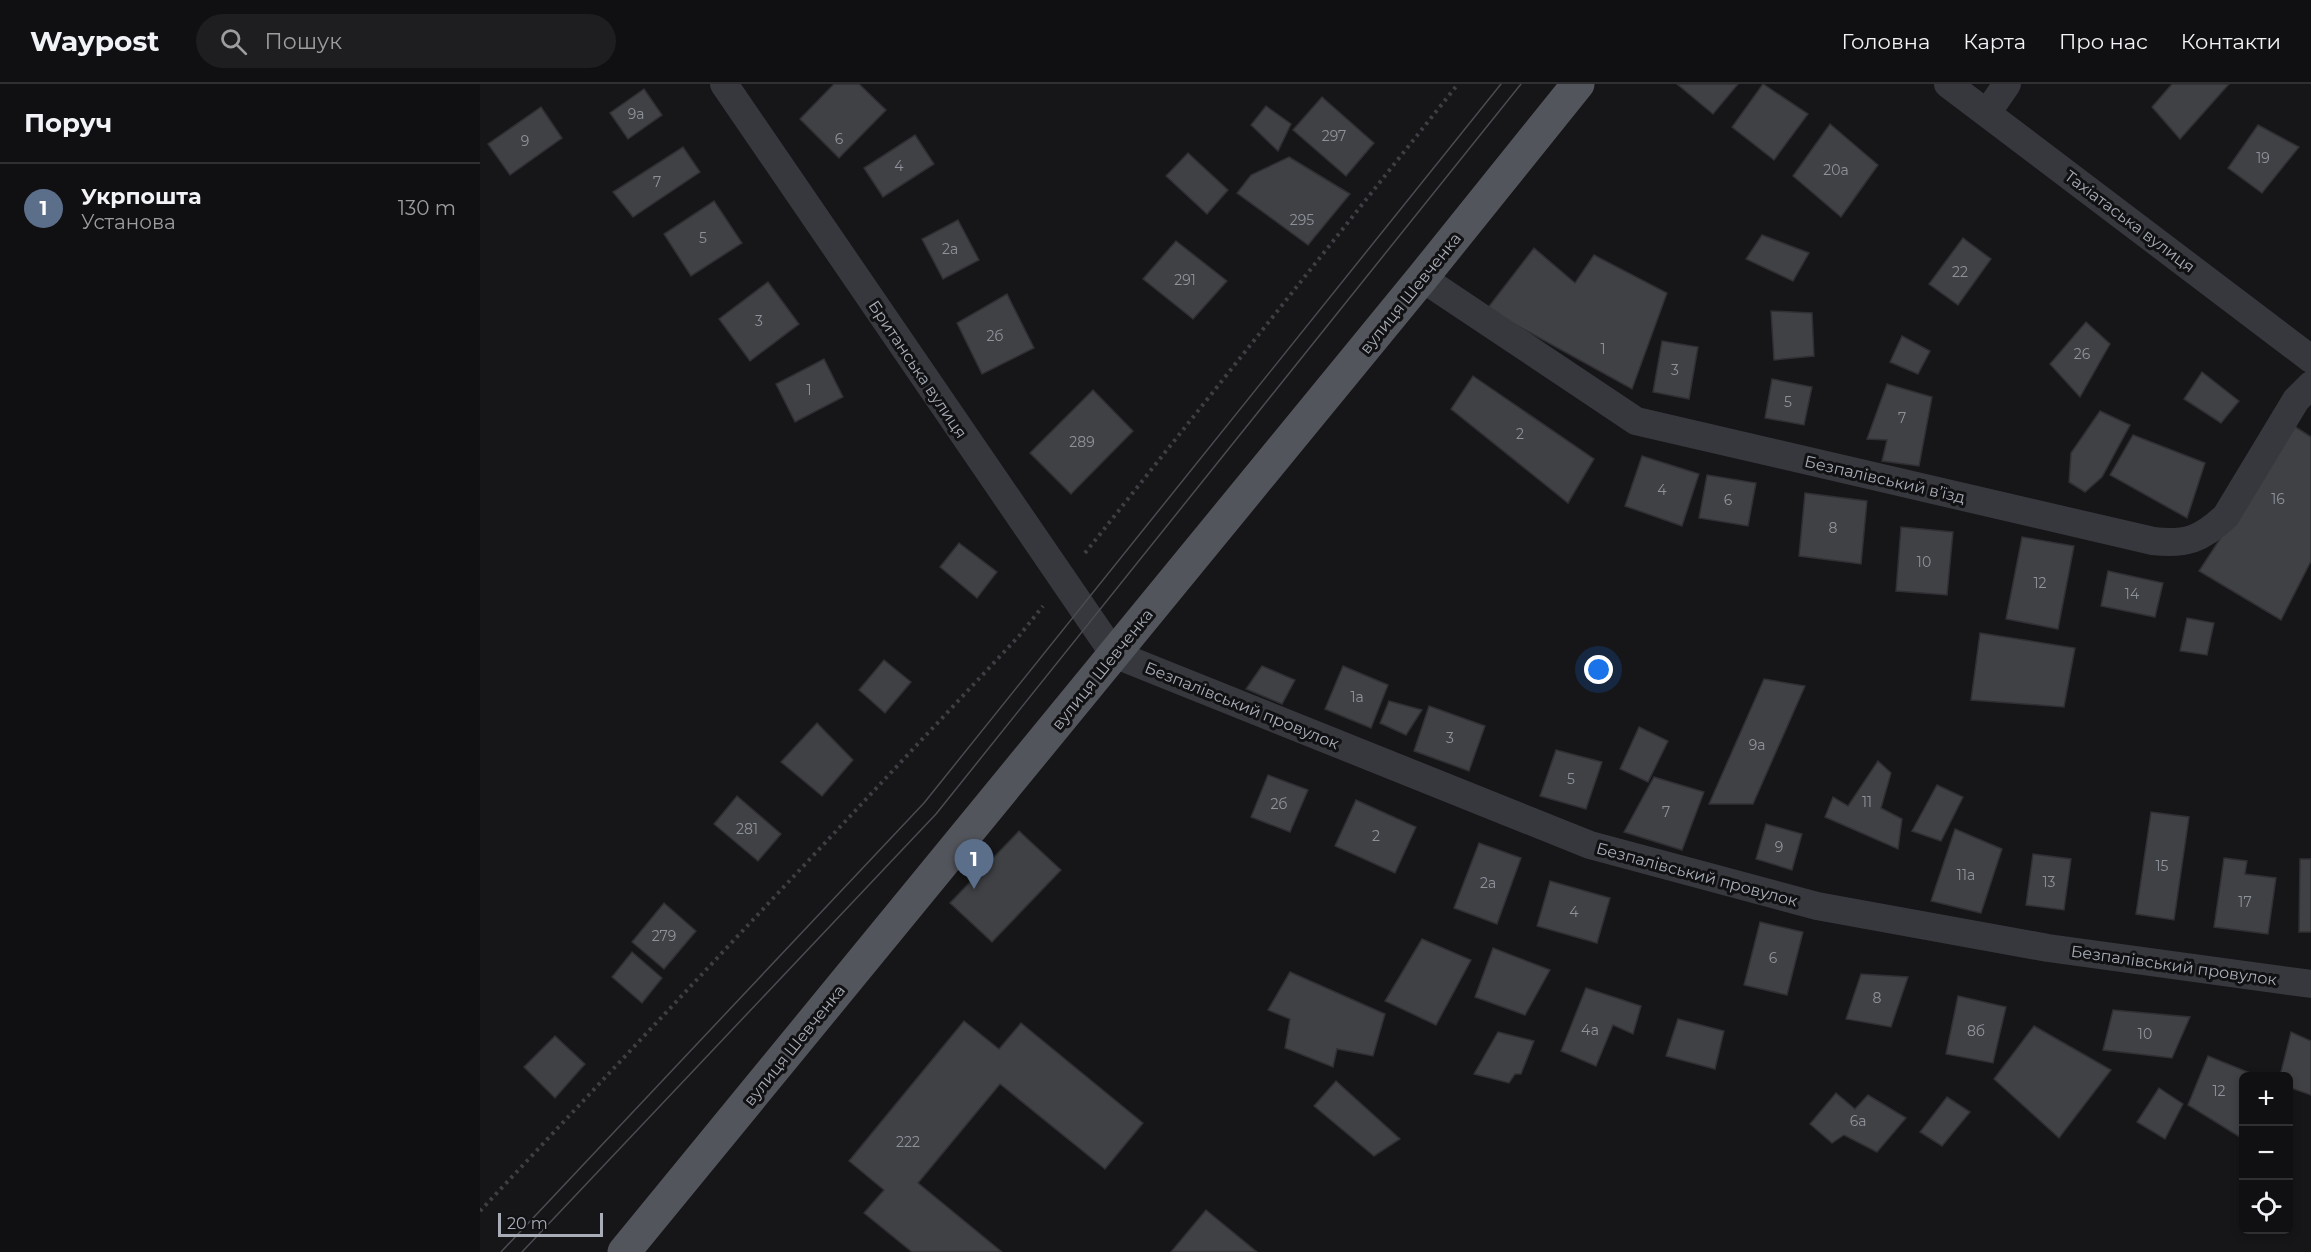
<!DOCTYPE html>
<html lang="uk">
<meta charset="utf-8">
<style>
body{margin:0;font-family:Montserrat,sans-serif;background:#1e1e20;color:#f1f3f6}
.controls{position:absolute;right:18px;bottom:18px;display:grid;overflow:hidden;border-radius:9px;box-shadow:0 3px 9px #0003}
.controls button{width:54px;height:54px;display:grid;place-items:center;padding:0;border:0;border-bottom:2px solid #303032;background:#101012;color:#f1f3f6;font:30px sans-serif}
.scale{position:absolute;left:18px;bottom:15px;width:105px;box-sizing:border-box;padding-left:6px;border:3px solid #a8adb8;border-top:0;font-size:16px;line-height:21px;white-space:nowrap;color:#a8adb8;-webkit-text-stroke:4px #111113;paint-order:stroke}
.you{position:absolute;left:1119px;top:586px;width:21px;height:21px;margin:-15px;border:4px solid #fff;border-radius:50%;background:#1a73e8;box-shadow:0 0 0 9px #1a73e833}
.badge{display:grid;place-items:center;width:39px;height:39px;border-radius:50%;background:#f2b134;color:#fff;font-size:20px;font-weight:700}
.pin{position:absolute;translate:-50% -50px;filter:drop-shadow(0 2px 3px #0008)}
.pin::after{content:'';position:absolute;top:32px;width:21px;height:18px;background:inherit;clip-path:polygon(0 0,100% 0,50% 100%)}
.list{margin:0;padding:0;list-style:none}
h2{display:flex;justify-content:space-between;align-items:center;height:78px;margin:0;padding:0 24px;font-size:26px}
h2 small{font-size:20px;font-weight:400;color:#9c9d9f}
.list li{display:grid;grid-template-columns:39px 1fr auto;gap:18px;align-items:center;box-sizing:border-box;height:90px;padding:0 24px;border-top:2px solid #303032}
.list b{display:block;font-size:22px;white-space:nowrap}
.list p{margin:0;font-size:20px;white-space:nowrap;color:#9c9d9f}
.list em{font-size:20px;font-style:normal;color:#9c9d9f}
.icon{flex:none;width:33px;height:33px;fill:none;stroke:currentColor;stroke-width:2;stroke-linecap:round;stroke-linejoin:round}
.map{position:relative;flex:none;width:1831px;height:1168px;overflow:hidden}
header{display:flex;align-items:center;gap:36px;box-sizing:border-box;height:84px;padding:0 30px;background:#101012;border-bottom:2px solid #303032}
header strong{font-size:28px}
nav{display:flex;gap:33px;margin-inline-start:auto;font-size:21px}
.search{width:420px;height:54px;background:#1e1e20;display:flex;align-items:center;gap:15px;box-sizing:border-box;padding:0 21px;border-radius:33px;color:#9c9d9f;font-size:22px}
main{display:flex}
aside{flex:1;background:#101012}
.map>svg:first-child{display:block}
.building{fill:#404145;stroke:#303034;stroke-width:1.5}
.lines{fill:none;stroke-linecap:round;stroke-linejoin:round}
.path{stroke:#3d3f44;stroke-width:4;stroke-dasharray:3 4.5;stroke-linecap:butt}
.minor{stroke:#37383d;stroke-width:28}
.primary{stroke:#53555c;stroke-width:33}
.tram{stroke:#4a4c52;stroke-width:1.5}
.labels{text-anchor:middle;stroke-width:6;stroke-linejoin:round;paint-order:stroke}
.number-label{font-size:14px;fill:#8e929b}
.street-label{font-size:16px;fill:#a8adb8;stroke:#111113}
</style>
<header>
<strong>Waypost</strong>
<div class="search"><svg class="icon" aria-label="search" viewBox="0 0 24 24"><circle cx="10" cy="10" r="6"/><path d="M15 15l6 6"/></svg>Пошук</div>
<nav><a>Головна</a><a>Карта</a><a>Про нас</a><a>Контакти</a></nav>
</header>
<main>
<aside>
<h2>Поруч<small></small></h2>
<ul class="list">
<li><span class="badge" style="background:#5c6f8a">1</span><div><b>Укрпошта</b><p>Установа</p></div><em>130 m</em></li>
</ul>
</aside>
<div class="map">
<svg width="1831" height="1168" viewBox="0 0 1831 1168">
<rect width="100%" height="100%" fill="#161618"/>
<g class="building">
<path d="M 354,0 L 379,0 L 406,26 L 359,74 L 320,35 Z"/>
<path d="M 1197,0 L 1258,0 L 1233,30 Z"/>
<path d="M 1283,0 L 1328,30 L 1294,76 L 1252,43 Z"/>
<path d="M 1692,0 L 1749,0 L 1700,55 L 1672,23 Z"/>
<path d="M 164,5 L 182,31 L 148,55 L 130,29 Z"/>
<path d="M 842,13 L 894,59 L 866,92 L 813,46 Z"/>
<path d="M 786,22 L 811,40 L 798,67 L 771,41 Z"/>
<path d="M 61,23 L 82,54 L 30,91 L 8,60 Z"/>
<path d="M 1350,40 L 1398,81 L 1361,133 L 1313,92 Z"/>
<path d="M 1778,41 L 1819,63 L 1782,109 L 1748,84 Z"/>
<path d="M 435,51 L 454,80 L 403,113 L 384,84 Z"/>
<path d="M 203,63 L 220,88 L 153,133 L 133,108 Z"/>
<path d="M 708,69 L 748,106 L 727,130 L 686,92 Z"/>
<path d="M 809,73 L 870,110 L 828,161 L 757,109 L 771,91 Z"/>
<path d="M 234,117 L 262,159 L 211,192 L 184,150 Z"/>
<path d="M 478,136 L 499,176 L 463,195 L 442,155 Z"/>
<path d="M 1282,151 L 1329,169 L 1313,197 L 1266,175 Z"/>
<path d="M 1483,154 L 1511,175 L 1478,221 L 1449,200 Z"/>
<path d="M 696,157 L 747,197 L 713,235 L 663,195 Z"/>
<path d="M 1054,164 L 1095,199 L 1114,171 L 1187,209 L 1152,305 L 1007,225 Z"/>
<path d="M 288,198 L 319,240 L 270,277 L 239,235 Z"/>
<path d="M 527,210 L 554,264 L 502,290 L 477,239 Z"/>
<path d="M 1291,227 L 1332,229 L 1334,272 L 1294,276 Z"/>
<path d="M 1606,238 L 1630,260 L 1600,313 L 1570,280 Z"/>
<path d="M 1422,252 L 1450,267 L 1438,290 L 1410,278 Z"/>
<path d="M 1182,257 L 1218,263 L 1209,315 L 1173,308 Z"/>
<path d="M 344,275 L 363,313 L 315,338 L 296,300 Z"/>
<path d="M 1722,288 L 1759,317 L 1741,339 L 1704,315 Z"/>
<path d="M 993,292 L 1114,375 L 1088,419 L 971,325 Z"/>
<path d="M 1292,295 L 1332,303 L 1324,341 L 1285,334 Z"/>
<path d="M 1407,300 L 1452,313 L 1439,382 L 1402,377 L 1407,356 L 1387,355 Z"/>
<path d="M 613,306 L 653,347 L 591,410 L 550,369 Z"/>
<path d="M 1620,327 L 1650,341 L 1622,393 L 1605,408 L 1589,398 L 1591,369 Z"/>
<path d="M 1814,342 L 1831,353 L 1831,477 L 1801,536 L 1719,487 Z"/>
<path d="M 1653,351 L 1725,379 L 1707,434 L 1630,391 Z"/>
<path d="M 1162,372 L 1219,390 L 1202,442 L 1145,422 Z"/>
<path d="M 1227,391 L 1276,399 L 1268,442 L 1219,434 Z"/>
<path d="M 1325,409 L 1387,417 L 1381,480 L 1319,472 Z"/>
<path d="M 1421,443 L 1473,448 L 1467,511 L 1416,507 Z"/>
<path d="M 1542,453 L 1594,462 L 1578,545 L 1526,535 Z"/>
<path d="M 479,459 L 517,488 L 497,514 L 460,483 Z"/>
<path d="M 1628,487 L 1683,499 L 1675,533 L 1621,522 Z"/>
<path d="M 1707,534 L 1734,539 L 1727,571 L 1700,567 Z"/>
<path d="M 1500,549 L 1595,564 L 1584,623 L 1491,616 Z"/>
<path d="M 404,576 L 431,598 L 405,629 L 379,606 Z"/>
<path d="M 782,582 L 815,596 L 802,620 L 766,605 Z"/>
<path d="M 863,582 L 908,601 L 891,644 L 845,625 Z"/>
<path d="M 1284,595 L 1325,602 L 1273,720 L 1229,720 Z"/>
<path d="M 909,617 L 942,626 L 926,651 L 900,639 Z"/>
<path d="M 949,622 L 1005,642 L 989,687 L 934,667 Z"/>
<path d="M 337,639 L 373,676 L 342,712 L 301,678 Z"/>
<path d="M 1159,643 L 1188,657 L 1168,698 L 1140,685 Z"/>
<path d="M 1076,666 L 1122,678 L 1106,725 L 1060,712 Z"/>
<path d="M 1398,677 L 1411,689 L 1401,724 L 1422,735 L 1418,765 L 1345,733 L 1353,713 L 1368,722 Z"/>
<path d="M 788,691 L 828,706 L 810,748 L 771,733 Z"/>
<path d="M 1174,693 L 1224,708 L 1202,766 L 1144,748 Z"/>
<path d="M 1457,701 L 1483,713 L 1461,757 L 1432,747 Z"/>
<path d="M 257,712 L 301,750 L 278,777 L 234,740 Z"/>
<path d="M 876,716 L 936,743 L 915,789 L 855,762 Z"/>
<path d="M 1671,728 L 1709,733 L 1694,836 L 1656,830 Z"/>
<path d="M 1286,740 L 1322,750 L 1312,786 L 1276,775 Z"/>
<path d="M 1475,745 L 1522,765 L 1501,829 L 1451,817 Z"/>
<path d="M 539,747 L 581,786 L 512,858 L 470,819 Z"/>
<path d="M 999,759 L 1041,774 L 1017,840 L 974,824 Z"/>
<path d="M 1553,770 L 1591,775 L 1584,826 L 1546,821 Z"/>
<path d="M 1744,774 L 1767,777 L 1765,790 L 1796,794 L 1788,850 L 1734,843 Z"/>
<path d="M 1820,775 L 1831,775 L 1831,848 L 1819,848 Z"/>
<path d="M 1070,797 L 1130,814 L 1117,859 L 1057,842 Z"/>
<path d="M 184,819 L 216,847 L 184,885 L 152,858 Z"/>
<path d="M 1280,838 L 1323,848 L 1307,911 L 1264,901 Z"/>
<path d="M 942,855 L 991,876 L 956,941 L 905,917 Z"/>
<path d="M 1013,864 L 1070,886 L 1045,931 L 995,913 Z"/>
<path d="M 152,868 L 182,894 L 162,919 L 132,893 Z"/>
<path d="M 810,888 L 905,930 L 893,972 L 857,965 L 853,983 L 805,964 L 810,935 L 788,926 Z"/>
<path d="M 1381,890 L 1428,893 L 1411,943 L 1366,935 Z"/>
<path d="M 1106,904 L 1161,922 L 1153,950 L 1133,941 L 1116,982 L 1081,967 Z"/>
<path d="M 1478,912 L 1526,923 L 1513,979 L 1466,970 Z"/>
<path d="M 1633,926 L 1710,933 L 1692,974 L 1623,966 Z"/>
<path d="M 1198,935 L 1244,947 L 1235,985 L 1186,972 Z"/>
<path d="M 484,937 L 519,965 L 541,939 L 663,1039 L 625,1085 L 520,1000 L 438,1099 L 522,1168 L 432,1168 L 384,1129 L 404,1106 L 369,1077 Z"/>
<path d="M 1554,942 L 1631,986 L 1579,1054 L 1514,995 Z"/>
<path d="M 1018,948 L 1054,957 L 1041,990 L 1035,990 L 1029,999 L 994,990 Z"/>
<path d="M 1811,948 L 1831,957 L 1831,1011 L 1808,1003 L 1808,992 L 1800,992 Z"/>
<path d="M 75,952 L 105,980 L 75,1014 L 44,983 Z"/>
<path d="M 1728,972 L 1775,991 L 1764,992 L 1764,1038 L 1760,1053 L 1708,1021 Z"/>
<path d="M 856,997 L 920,1055 L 894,1072 L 834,1022 Z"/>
<path d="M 1679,1004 L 1703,1020 L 1685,1055 L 1657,1038 Z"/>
<path d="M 1356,1009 L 1375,1025 L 1388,1011 L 1426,1034 L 1397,1068 L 1364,1051 L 1352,1059 L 1330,1040 Z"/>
<path d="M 1467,1013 L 1490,1028 L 1462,1062 L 1440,1048 Z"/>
<path d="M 726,1126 L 777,1168 L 691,1168 Z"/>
</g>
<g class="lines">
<g class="path">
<path d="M 605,469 L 978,0"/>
<path d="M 0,1127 L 539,552 L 563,522"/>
</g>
<g class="minor">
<path d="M 244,0 L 634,570 L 1110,761 L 1337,822 L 1568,864 L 1831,900"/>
<path d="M 1468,0 L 1831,275"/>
<path d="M 1507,29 L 1527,0"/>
<path d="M 942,194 L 1156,337 L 1673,457 C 1706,461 1722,455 1746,432 L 1816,316 L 1831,301"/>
</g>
<path class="primary" d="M 144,1168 L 942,194 L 1098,0"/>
<g class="tram">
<path d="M 21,1168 L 444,719 L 1021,0"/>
<path d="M 42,1168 L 456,730 L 1041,0"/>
</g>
</g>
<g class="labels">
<g class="number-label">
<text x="156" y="35">9а</text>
<text x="854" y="57">297</text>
<text x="359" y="60">6</text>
<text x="45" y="62">9</text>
<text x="1783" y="79">19</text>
<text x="419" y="87">4</text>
<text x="1356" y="91">20а</text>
<text x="177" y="103">7</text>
<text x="822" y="141">295</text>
<text x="223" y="159">5</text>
<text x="470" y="170">2а</text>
<text x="1480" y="193">22</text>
<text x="705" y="201">291</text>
<text x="279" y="242">3</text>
<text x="515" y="257">2б</text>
<text x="1123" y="270">1</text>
<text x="1602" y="275">26</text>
<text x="1195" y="291">3</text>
<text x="329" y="311">1</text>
<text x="1308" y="323">5</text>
<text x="1422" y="339">7</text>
<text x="1040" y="355">2</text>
<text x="602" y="363">289</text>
<text x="1182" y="411">4</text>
<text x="1798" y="420">16</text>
<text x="1248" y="421">6</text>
<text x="1353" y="449">8</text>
<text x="1444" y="483">10</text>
<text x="1560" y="504">12</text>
<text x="1652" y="515">14</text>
<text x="877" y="618">1а</text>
<text x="970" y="659">3</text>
<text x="1277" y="666">9а</text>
<text x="1091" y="700">5</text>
<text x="1387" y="723">11</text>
<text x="799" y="725">2б</text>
<text x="1186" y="733">7</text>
<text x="267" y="750">281</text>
<text x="896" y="757">2</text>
<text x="1299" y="768">9</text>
<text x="1682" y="787">15</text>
<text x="1486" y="796">11а</text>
<text x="1569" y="803">13</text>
<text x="1008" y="804">2а</text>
<text x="1765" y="823">17</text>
<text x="1094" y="833">4</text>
<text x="184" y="857">279</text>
<text x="1293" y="879">6</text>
<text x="1397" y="919">8</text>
<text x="1110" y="951">4а</text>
<text x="1496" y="952">8б</text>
<text x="1665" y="955">10</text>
<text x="1739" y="1012">12</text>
<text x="1378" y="1042">6а</text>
<text x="428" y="1063">222</text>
</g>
<g class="street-label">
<text transform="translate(1650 137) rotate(37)" y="6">Тахіатаська вулиця</text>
<text transform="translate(930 209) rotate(-51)" y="6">вулиця Шевченка</text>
<text transform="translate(438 285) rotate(56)" y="6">Британська вулиця</text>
<text transform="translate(1405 395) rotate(13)" y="6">Безпалівський в’їзд</text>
<text transform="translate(622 585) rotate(-51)" y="6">вулиця Шевченка</text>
<text transform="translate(762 621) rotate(22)" y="6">Безпалівський провулок</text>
<text transform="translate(1217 790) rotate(15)" y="6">Безпалівський провулок</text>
<text transform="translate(1694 881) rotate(8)" y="6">Безпалівський провулок</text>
<text transform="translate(314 961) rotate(-51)" y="6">вулиця Шевченка</text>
</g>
</g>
</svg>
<div class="controls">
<button>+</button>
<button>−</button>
<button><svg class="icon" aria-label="locate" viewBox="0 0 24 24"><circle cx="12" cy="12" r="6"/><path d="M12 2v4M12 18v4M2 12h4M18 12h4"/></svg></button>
</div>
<div class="scale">20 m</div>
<div class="you"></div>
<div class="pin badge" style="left:494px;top:805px;background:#5c6f8a">1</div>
</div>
</main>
